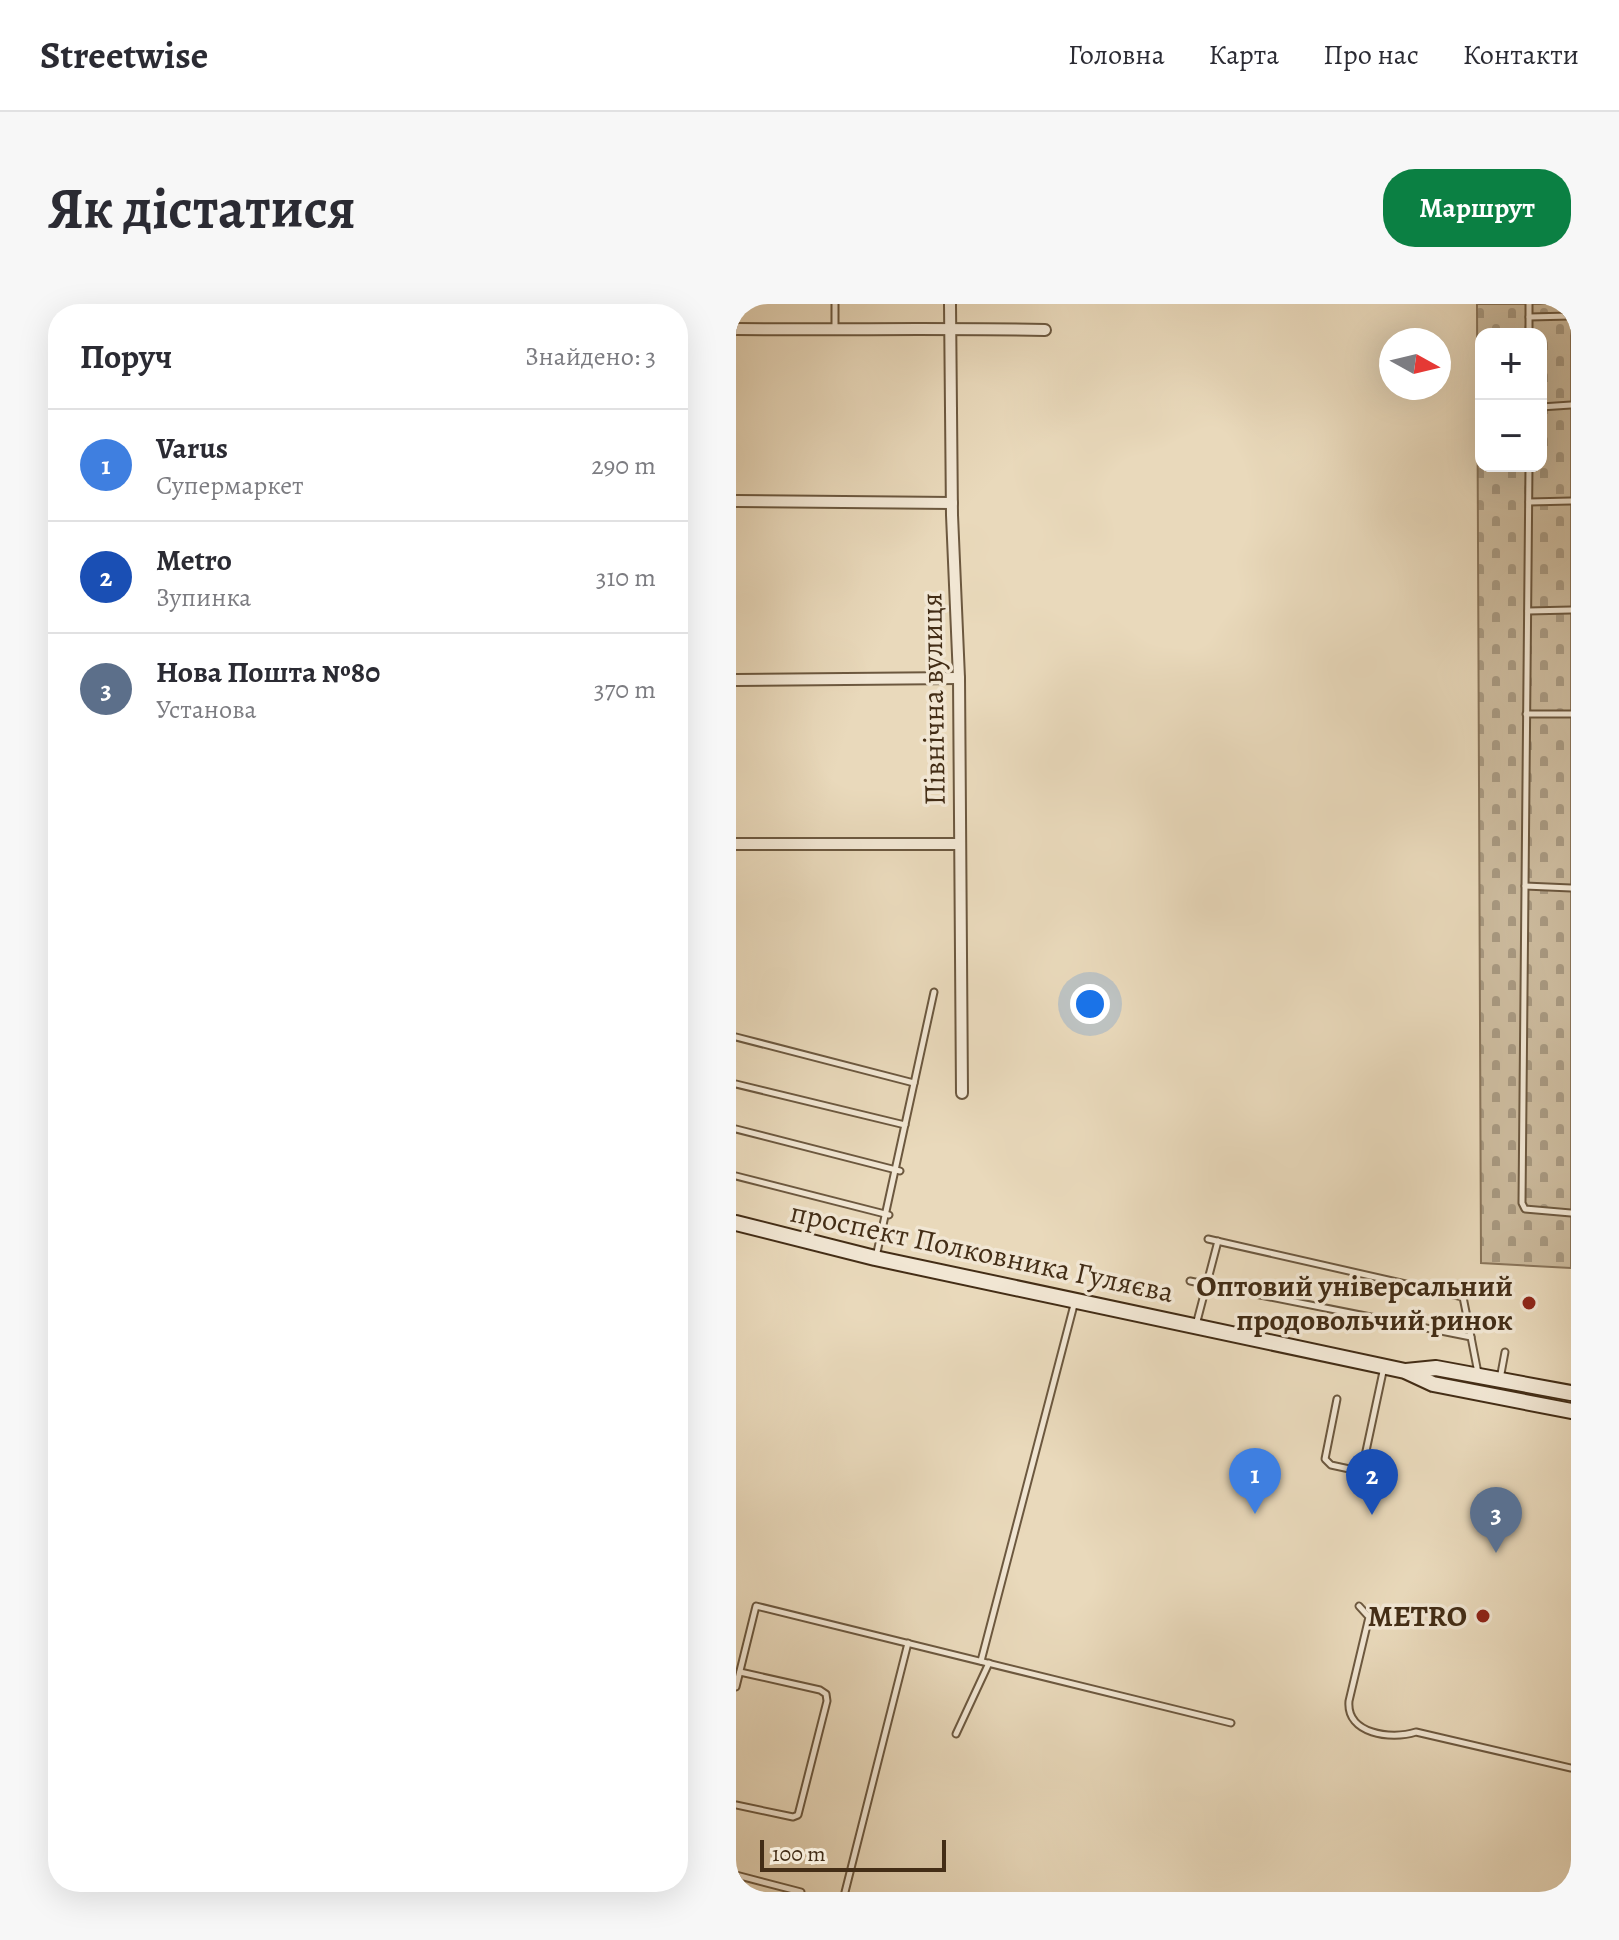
<!DOCTYPE html>
<html lang="uk">
<meta charset="utf-8">
<style>
body{margin:0;font-family:Alegreya,serif;background:#f7f7f7;color:#2b2b33}
.controls{position:absolute;right:24px;top:24px;display:grid;overflow:hidden;border-radius:16px;box-shadow:0 8px 32px #0002}
.controls button{width:72px;height:72px;display:grid;place-items:center;padding:0;border:0;border-bottom:2px solid #e1e1e2;background:#fff;color:#2b2b33;font:40px sans-serif}
.compass{position:absolute;left:643px;top:24px;width:72px;height:72px;border-radius:50%;background:#fff;box-shadow:0 8px 32px #0002;rotate:98deg}
.scale{position:absolute;left:24px;bottom:20px;width:186px;box-sizing:border-box;padding-left:8px;border:4px solid #432d16;border-top:0;font-size:22px;line-height:28px;white-space:nowrap;color:#432d16;-webkit-text-stroke:6px #f1e6d3;paint-order:stroke}
.you{position:absolute;left:354px;top:700px;width:28px;height:28px;margin:-20px;border:6px solid #fff;border-radius:50%;background:#1a73e8;box-shadow:0 0 0 12px #1a73e833}
.badge{display:grid;place-items:center;width:52px;height:52px;border-radius:50%;background:#0b8043;color:#fff;font-size:26px;font-weight:700}
.pin{position:absolute;translate:-50% -66px;filter:drop-shadow(0 2px 4px #0008)}
.pin::after{content:'';position:absolute;top:42px;width:28px;height:24px;background:inherit;clip-path:polygon(0 0,100% 0,50% 100%)}
.list{margin:0;padding:0;list-style:none}
h2{display:flex;justify-content:space-between;align-items:center;height:104px;margin:0;padding:0 32px;font-size:34px}
h2 small{font-size:26px;font-weight:400;color:#7c7c81}
.list li{display:grid;grid-template-columns:52px 1fr auto;gap:24px;align-items:center;box-sizing:border-box;height:112px;padding:0 32px;border-top:2px solid #e1e1e2}
.list b{display:block;font-size:30px;white-space:nowrap}
.list p{margin:0;font-size:26px;white-space:nowrap;color:#7c7c81}
.list em{font-size:26px;font-style:normal;color:#7c7c81}
.map{position:relative;flex:none;width:835px;height:1588px;overflow:hidden;border-radius:32px}
header{display:flex;align-items:center;gap:48px;box-sizing:border-box;height:112px;padding:0 40px;background:#fff;border-bottom:2px solid #e1e1e2}
header strong{font-size:38px}
nav{display:flex;gap:44px;margin-inline-start:auto;font-size:28px}
.intro{display:flex;align-items:center;justify-content:space-between;box-sizing:border-box;height:192px;padding:0 48px}
h1{margin:0;font-size:56px}
.button{padding:20px 36px;border-radius:32px;background:#0b8043;color:#fff;font-size:28px;font-weight:700}
main{display:flex;gap:48px;padding:0 48px}
aside{flex:1;background:#fff;border-radius:32px;box-shadow:0 8px 32px #0002}
.map>svg:first-child{display:block}
.cemetery{fill:url(#cemetery-stones);stroke:#88745a;stroke-width:2;fill-rule:evenodd}
.lines{fill:none;stroke-linecap:round;stroke-linejoin:round}
.lane-casing{stroke:#6c583f;stroke-width:9}
.street-casing{stroke:#6c583f;stroke-width:14}
.secondary-casing{stroke:#432d16;stroke-width:18}
.lane{stroke:#f1e6d3;stroke-width:5}
.street{stroke:#f1e6d3;stroke-width:10}
.secondary{stroke:#f1e6d3;stroke-width:14}
.poi-dot{fill:#8f2418;stroke:#f1e6d3;stroke-width:3}
.labels{text-anchor:middle;stroke-width:7;stroke-linejoin:round;paint-order:stroke}
.street-label{font-size:30px;fill:#432d16;stroke:#f1e6d3}
.poi-label{font-size:30px;font-weight:bold;fill:#432d16;stroke:#f1e6d3;text-anchor:end}
</style>
<header>
<strong>Streetwise</strong>
<nav><a>Головна</a><a>Карта</a><a>Про нас</a><a>Контакти</a></nav>
</header>
<div class="intro"><h1>Як дістатися</h1><a class="button">Маршрут</a></div>
<main>
<aside>
<h2>Поруч<small>Знайдено: 3</small></h2>
<ul class="list">
<li><span class="badge" style="background:#3f7fe0">1</span><div><b>Varus</b><p>Супермаркет</p></div><em>290 m</em></li>
<li><span class="badge" style="background:#1a4fb4">2</span><div><b>Metro</b><p>Зупинка</p></div><em>310 m</em></li>
<li><span class="badge" style="background:#5c6f8a">3</span><div><b>Нова Пошта №80</b><p>Установа</p></div><em>370 m</em></li>
</ul>
</aside>
<div class="map">
<svg width="835" height="1588" viewBox="0 0 835 1588">
<defs>
<pattern id="cemetery-stones" width="16" height="16" patternUnits="userSpaceOnUse" patternTransform="scale(2)"><rect width="16" height="16" fill="#cdbc9f"/><path d="M2 7V4a2 2 0 0 1 4 0v3zM10 15v-3a2 2 0 0 1 4 0v3z" fill="#a89981"/></pattern>
</defs>
<rect width="100%" height="100%" fill="#e9d9bb"/>
<filter id="stains"><feTurbulence type="fractalNoise" baseFrequency=".0025" numOctaves="4"/><feColorMatrix values="0 0 0 0 .2 0 0 0 0 .09 0 0 0 0 .02 0 0 0 .5 -.17"/></filter>
<radialGradient id="worn" r=".72"><stop offset=".6" stop-color="#630" stop-opacity="0"/><stop offset="1" stop-color="#630" stop-opacity=".3"/></radialGradient>
<path class="cemetery" d="M 741,0 L 835,0 L 835,964 L 745,959 ZM 745,30 L 805,30 L 805,162 L 745,162 Z"/>
<g class="lines">
<g class="lane-casing">
<g id="lane">
<path d="M 99,0 L 99,27"/>
<path d="M 793,0 L 793,30"/>
<path d="M 793,13 L 835,12"/>
<path d="M 805,103 L 835,101"/>
<path d="M 793,162 L 786,899 L 789,905 L 835,909"/>
<path d="M 793,198 L 835,197"/>
<path d="M 792,307 L 835,306"/>
<path d="M 790,410 L 835,410"/>
<path d="M 789,582 L 835,584"/>
<path d="M 0,733 L 178,779"/>
<path d="M 0,780 L 169,821"/>
<path d="M 0,825 L 164,867"/>
<path d="M 0,872 L 153,911"/>
<path d="M 472,935 L 727,993 L 735,1033"/>
<path d="M 140,953 L 198,688"/>
<path d="M 454,977 L 735,1033 L 742,1069"/>
<path d="M 460,1021 L 482,937"/>
<path d="M 764,1075 L 769,1048"/>
<path d="M 601,1095 L 589,1155 L 595,1161 L 618,1166 L 627,1161 L 648,1063"/>
<path d="M 623,1302 L 633,1313 L 613,1397 C 610,1430 655,1436 680,1428 L 835,1464"/>
<path d="M 245,1357 L 339,997"/>
<path d="M 0,1383 L 20,1302 L 495,1419"/>
<path d="M 220,1430 L 253,1359"/>
<path d="M 0,1501 L 57,1513 L 62,1511 L 91,1397 L 90,1390 L 84,1386 L 4,1368"/>
<path d="M 0,1571 L 65,1588"/>
<path d="M 109,1588 L 172,1339"/>
</g>
</g>
<g class="street-casing">
<g id="street">
<path d="M 214,0 L 216,211 L 223,374 L 226,789"/>
<path d="M 0,25 C 103,26 206,24 309,26"/>
<path d="M 0,197 L 216,199"/>
<path d="M 0,376 L 223,374"/>
<path d="M 0,540 L 224,540"/>
</g>
</g>
<g class="secondary-casing">
<g id="secondary">
<path d="M 0,919 L 139,954 L 669,1067 L 697,1080 L 835,1107"/>
<path d="M 670,1067 L 700,1064 L 835,1089"/>
</g>
</g>
<use href="#lane" class="lane"/>
<use href="#street" class="street"/>
<use href="#secondary" class="secondary"/>
</g>
<g class="poi-dot">
<circle cx="793" cy="999" r="8"/>
<circle cx="747" cy="1312" r="8"/>
</g>
<g class="labels">
<g class="street-label">
<text transform="translate(197 395) rotate(-91)" y="10">Північна вулиця</text>
<text transform="translate(246 948) rotate(12)" y="10">проспект Полковника Гуляєва</text>
</g>
<g class="poi-label">
<text x="777" y="992">Оптовий універсальний<tspan x="777" dy="34">продовольчий ринок</tspan></text>
<text x="731" y="1322">METRO</text>
</g>
</g>
<rect width="100%" height="100%" filter="url(#stains)"/>
<rect width="100%" height="100%" fill="url(#worn)"/>
</svg>
<div class="controls">
<button>+</button>
<button>−</button>
</div>
<svg class="compass" viewBox="-18 -18 36 36"><path d="M0-13l5 13h-10z" fill="#e53935"/><path d="M0 13l5-13h-10z" fill="#7c7c81"/></svg>
<div class="scale">100 m</div>
<div class="you"></div>
<div class="pin badge" style="left:519px;top:1210px;background:#3f7fe0">1</div>
<div class="pin badge" style="left:636px;top:1211px;background:#1a4fb4">2</div>
<div class="pin badge" style="left:760px;top:1249px;background:#5c6f8a">3</div>
</div>
</main>
